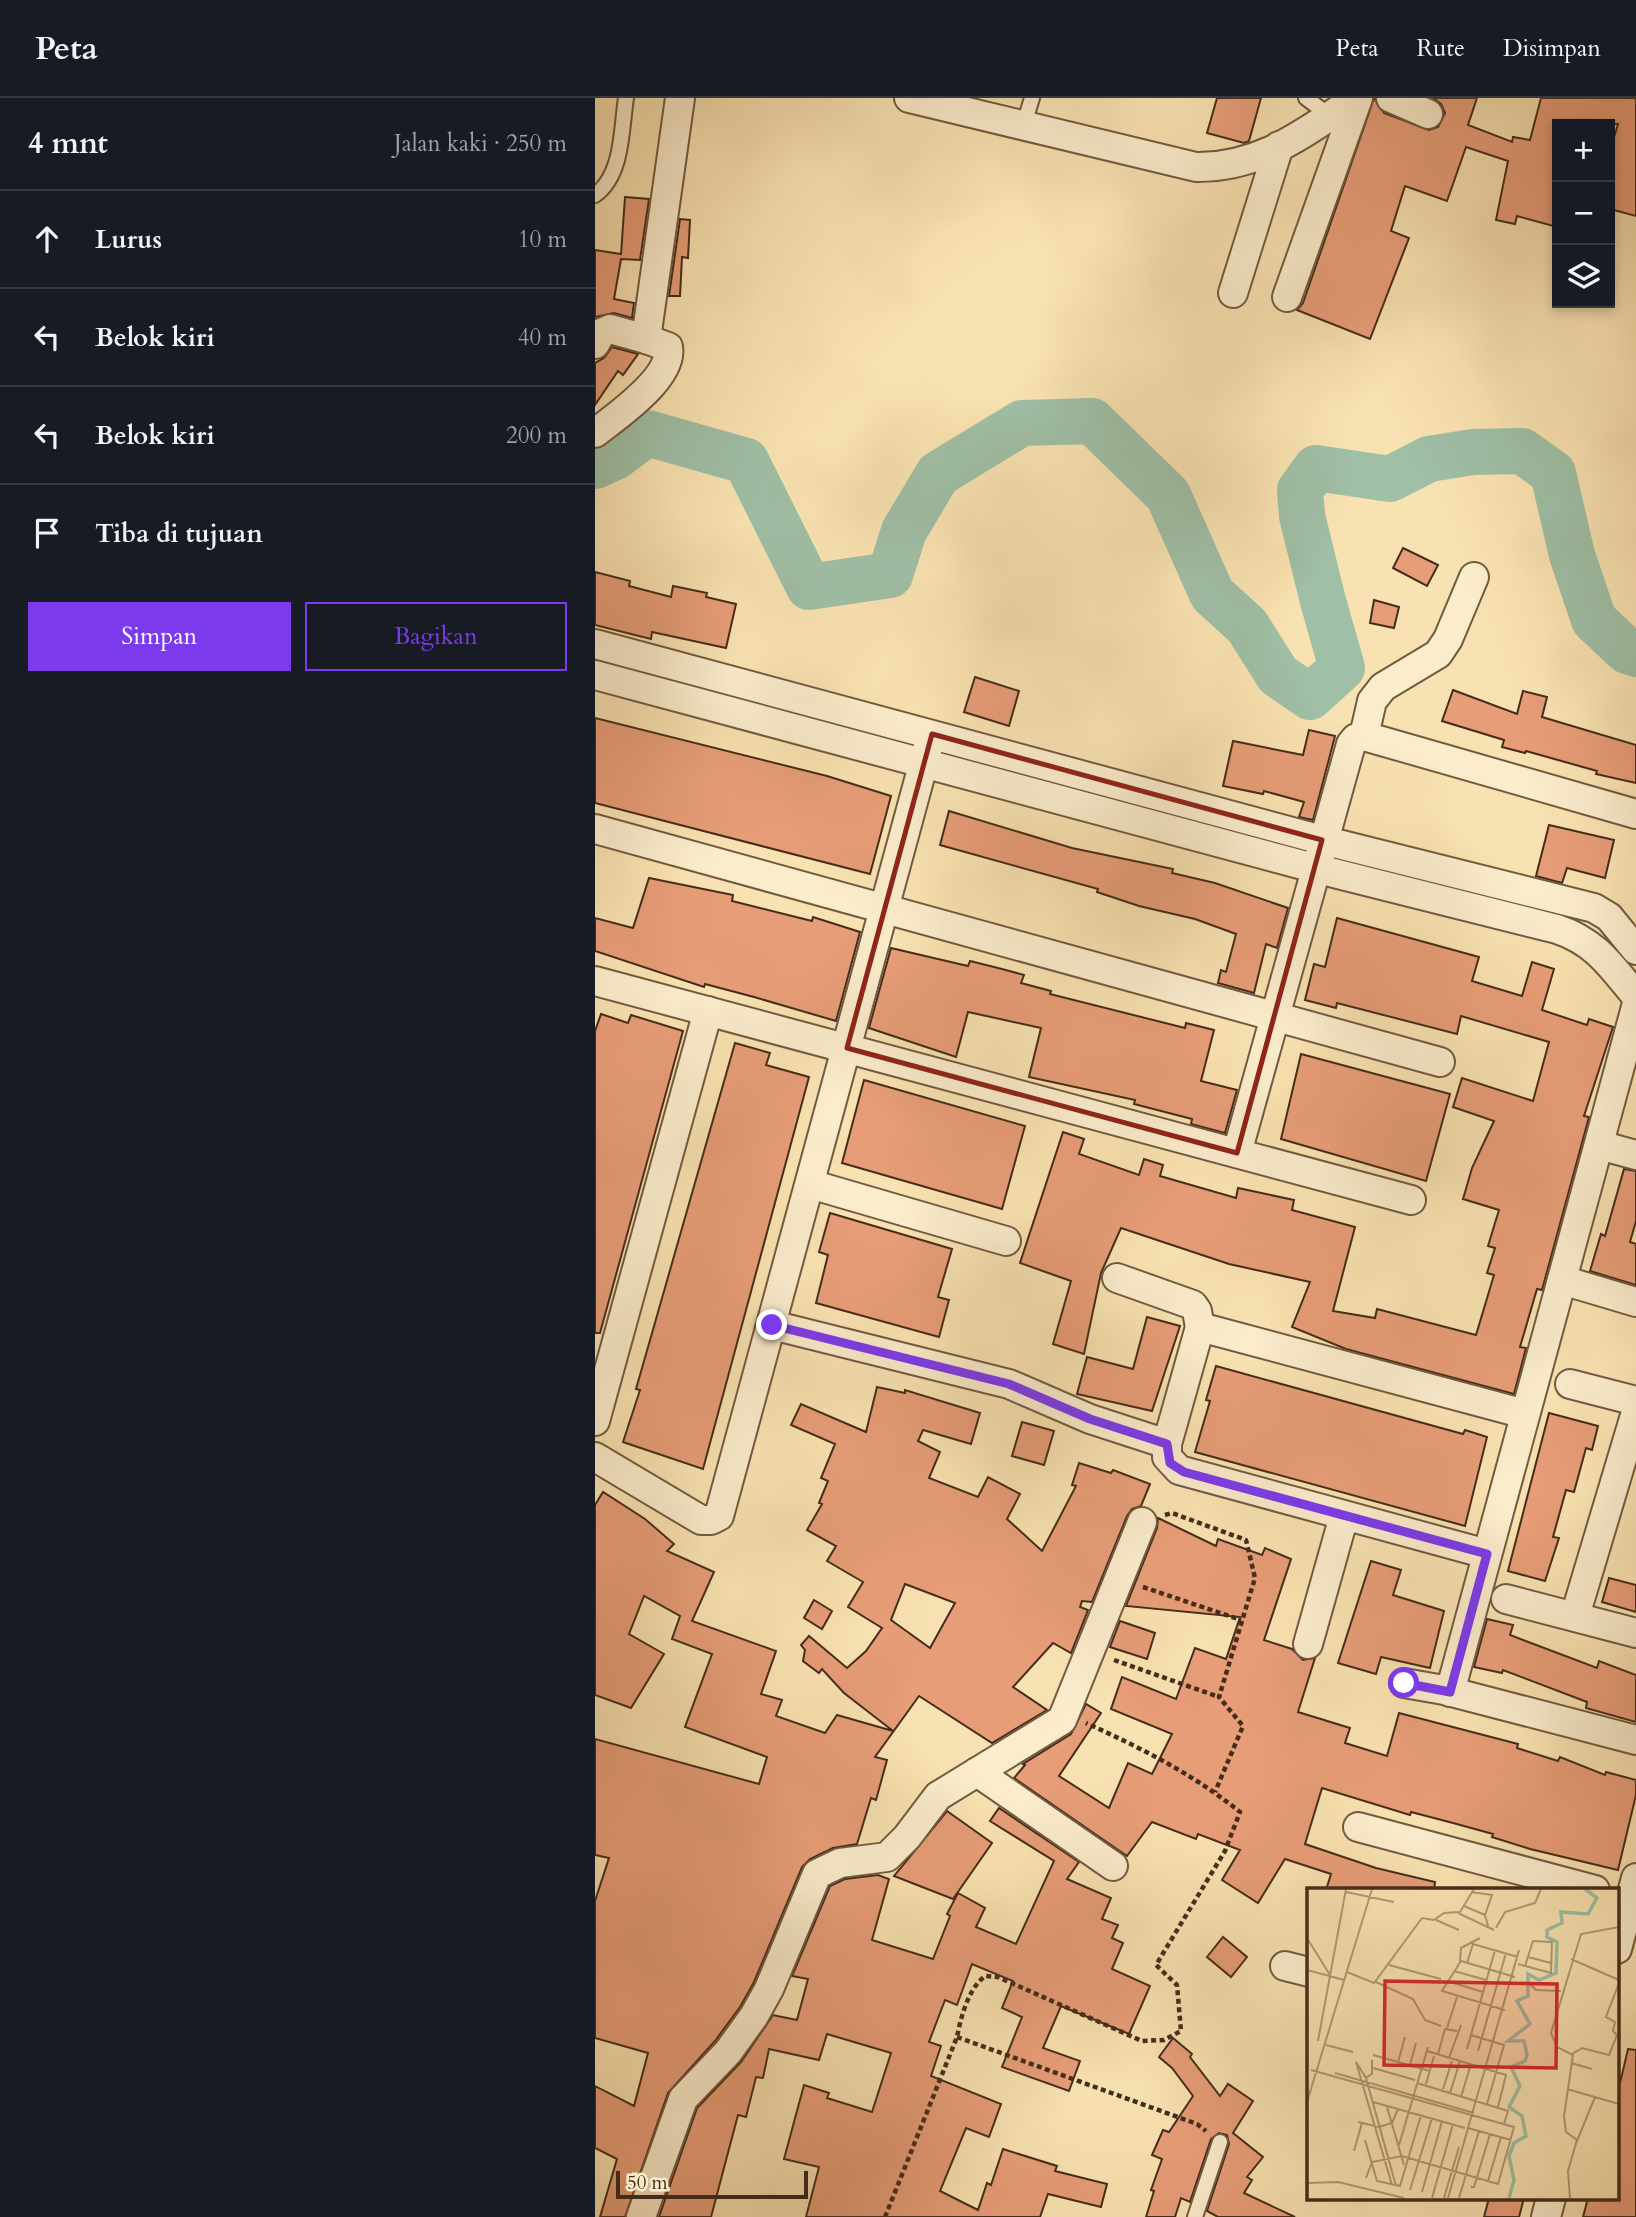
<!DOCTYPE html>
<html lang="id">
<meta charset="utf-8">
<style>
body{margin:0;font-family:Cardo,serif;background:#20242c;color:#f1f3f6}
.controls{position:absolute;right:21px;top:21px;display:grid;overflow:hidden;border-radius:0px;box-shadow:0 4px 10px #0003}
.controls button{width:63px;height:63px;display:grid;place-items:center;padding:0;border:0;border-bottom:2px solid #363941;background:#171b24;color:#f1f3f6;font:35px sans-serif}
.scale{position:absolute;left:21px;bottom:18px;width:192px;box-sizing:border-box;padding-left:7px;border:4px solid #452c1a;border-top:0;font-size:19px;line-height:24px;white-space:nowrap;color:#452c1a;-webkit-text-stroke:5px #fbeccc;paint-order:stroke}
.stop{position:absolute;width:21px;height:21px;margin:-16px;border:5px solid #7c3aed;border-radius:50%;background:#fff}
.stop.end{background:#7c3aed;border-color:#fff;box-shadow:0 2px 7px #0008}
.list{margin:0;padding:0;list-style:none}
h2{display:flex;justify-content:space-between;align-items:center;height:91px;margin:0;padding:0 28px;font-size:30px}
h2 small{font-size:23px;font-weight:400;color:#9ea1a6}
.list li{display:grid;grid-template-columns:46px 1fr auto;gap:21px;align-items:center;box-sizing:border-box;height:98px;padding:0 28px;border-top:2px solid #363941}
.list b{display:block;font-size:26px;white-space:nowrap}
.list em{font-size:23px;font-style:normal;color:#9ea1a6}
.actions{display:flex;gap:14px;padding:21px 28px}
.actions a{flex:1;padding:16px 0;border:2px solid #7c3aed;border-radius:0px;text-align:center;font-size:24px;color:#7c3aed}
.actions .main{background:#7c3aed;color:#fff}
.icon{flex:none;width:38px;height:38px;fill:none;stroke:currentColor;stroke-width:2;stroke-linecap:round;stroke-linejoin:round}
.map{position:relative;flex:none;width:1041px;height:2119px;overflow:hidden}
header{display:flex;align-items:center;gap:42px;box-sizing:border-box;height:98px;padding:0 35px;background:#171b24;border-bottom:2px solid #363941}
header strong{font-size:33px}
nav{display:flex;gap:38px;margin-inline-start:auto;font-size:24px}
main{display:flex}
aside{flex:1;background:#171b24}
.map>svg:first-child{display:block}
.lines{fill:none;stroke-linecap:round;stroke-linejoin:round}
.river{stroke:#9fbfa6;stroke-width:46}
.building{fill:#e79d78;stroke:#452c1a;stroke-width:2;fill-rule:evenodd}
.lane-casing{stroke:#725a40;stroke-width:18}
.street-casing{stroke:#725a40;stroke-width:32}
.path{stroke:#452c1a;stroke-width:4.5;stroke-dasharray:5 3.5;stroke-linecap:butt}
.lane{stroke:#fbeccc;stroke-width:14}
.street{stroke:#fbeccc;stroke-width:28}
.route{stroke:#7c3aed;stroke-width:9}
.marked{fill:none;stroke:#8f2418;stroke-width:5;stroke-linejoin:round}
.inset-river{fill:none;stroke:#9fbfa6;stroke-width:3.5}
.inset-road{fill:none;stroke:#b19975;stroke-width:2}
.view{fill:#d62828;fill-opacity:0.15;stroke:#d62828;stroke-width:3.5}
.inset-edge{fill:none;stroke:#452c1a;stroke-width:3.5}
</style>
<header>
<strong>Peta</strong>
<nav><a>Peta</a><a>Rute</a><a>Disimpan</a></nav>
</header>
<main>
<aside>
<h2>4 mnt<small>Jalan kaki · 250 m</small></h2>
<ul class="list">
<li><svg class="icon" aria-label="ahead" viewBox="0 0 24 24"><path d="M12 20V5M6 11l6-6 6 6"/></svg><div><b>Lurus</b></div><em>10 m</em></li>
<li><svg class="icon" aria-label="left" viewBox="0 0 24 24"><path d="M17 20v-9H6M10 6l-5 5 5 5"/></svg><div><b>Belok kiri</b></div><em>40 m</em></li>
<li><svg class="icon" aria-label="left" viewBox="0 0 24 24"><path d="M17 20v-9H6M10 6l-5 5 5 5"/></svg><div><b>Belok kiri</b></div><em>200 m</em></li>
<li><svg class="icon" aria-label="arrive" viewBox="0 0 24 24"><path d="M6 21V4h12l-3 4 3 4H6"/></svg><div><b>Tiba di tujuan</b></div></li>
</ul>
<div class="actions"><a class="main">Simpan</a><a>Bagikan</a></div>
</aside>
<div class="map">
<svg width="1041" height="2119" viewBox="0 0 1041 2119">
<rect width="100%" height="100%" fill="#f9e2b1"/>
<filter id="stains"><feTurbulence type="fractalNoise" baseFrequency=".00286" numOctaves="4"/><feColorMatrix values="0 0 0 0 .2 0 0 0 0 .09 0 0 0 0 .02 0 0 0 .5 -.17"/></filter>
<radialGradient id="worn" r=".72"><stop offset=".6" stop-color="#630" stop-opacity="0"/><stop offset="1" stop-color="#630" stop-opacity=".3"/></radialGradient>
<g class="lines">
<path class="river" d="M 0,368 L 20,359 L 52,335 L 151,363 L 214,489 L 295,477 L 309,433 L 343,376 L 427,325 L 497,323 L 573,397 L 617,496 L 652,528 L 683,577 L 715,599 L 747,570 L 728,503 L 707,418 L 705,392 L 721,370 L 795,381 L 834,361 L 878,354 L 927,353 L 958,375 L 977,457 L 999,522 L 1032,553 L 1041,556"/>
</g>
<g class="building">
<path d="M 622,0 L 666,0 L 654,43 L 649,45 L 612,35 Z"/>
<path d="M 779,0 L 789,15 L 834,32 L 843,29 L 850,15 L 846,6 L 838,0 L 882,0 L 873,27 L 917,44 L 918,39 L 935,42 L 946,0 L 1041,0 L 1041,118 L 1015,111 L 1015,53 L 1023,26 L 962,26 L 962,129 L 922,118 L 920,126 L 901,122 L 913,63 L 871,49 L 852,103 L 810,88 L 796,133 L 814,140 L 775,241 L 702,212 L 708,205 Z"/>
<path d="M 30,99 L 54,101 L 45,162 L 26,161 L 19,201 L 39,205 L 37,220 L 19,215 L 0,219 L 0,152 L 26,156 Z"/>
<path d="M 85,121 L 95,122 L 93,160 L 87,159 L 85,198 L 74,198 Z"/>
<path d="M 17,249 L 43,256 L 28,277 L 23,273 L 0,307 L 0,265 L 9,260 Z"/>
<path d="M 808,450 L 843,467 L 832,488 L 798,470 Z"/>
<path d="M 0,474 L 35,483 L 34,488 L 76,499 L 78,488 L 112,495 L 111,499 L 141,506 L 131,550 L 57,534 L 56,541 L 0,527 Z"/>
<path d="M 779,502 L 804,509 L 799,530 L 775,525 Z"/>
<path d="M 380,579 L 424,593 L 414,628 L 369,614 Z"/>
<path d="M 858,592 L 922,616 L 928,593 L 952,599 L 947,619 L 1041,647 L 1041,685 L 1001,676 L 1002,673 L 931,653 L 930,655 L 907,649 L 909,642 L 847,623 Z"/>
<path d="M 0,620 L 232,678 L 296,698 L 275,776 L 0,705 Z"/>
<path d="M 714,632 L 740,638 L 718,722 L 704,719 L 709,704 L 669,693 L 668,696 L 628,688 L 638,643 L 708,657 Z"/>
<path d="M 354,713 L 477,750 L 578,771 L 577,775 L 620,785 L 693,810 L 682,850 L 671,846 L 659,895 L 623,885 L 626,872 L 631,874 L 641,836 L 600,821 L 544,808 L 502,794 L 503,791 L 345,747 Z"/>
<path d="M 954,727 L 1019,742 L 1010,780 L 972,770 L 967,785 L 941,778 Z"/>
<path d="M 54,780 L 138,797 L 137,803 L 217,823 L 218,819 L 265,834 L 241,923 L 159,899 L 110,886 L 109,889 L 0,853 L 0,820 L 38,830 Z"/>
<path d="M 742,820 L 884,859 L 877,883 L 927,898 L 937,864 L 959,871 L 947,912 L 992,927 L 994,921 L 1018,929 L 989,1018 L 994,1019 L 947,1192 L 942,1191 L 925,1249 L 931,1250 L 919,1296 L 751,1251 L 697,1229 L 715,1184 L 634,1166 L 526,1130 L 506,1175 L 489,1256 L 458,1246 L 476,1183 L 425,1165 L 468,1034 L 489,1041 L 484,1056 L 544,1077 L 549,1061 L 568,1067 L 565,1078 L 641,1100 L 643,1090 L 699,1102 L 697,1112 L 760,1129 L 738,1213 L 780,1220 L 782,1211 L 881,1237 L 899,1177 L 892,1175 L 900,1150 L 893,1148 L 904,1112 L 868,1101 L 877,1070 L 899,1023 L 858,1009 L 867,980 L 938,1003 L 954,944 L 866,918 L 862,936 L 742,905 L 741,910 L 710,902 L 719,866 L 730,869 Z"/>
<path d="M 296,850 L 373,868 L 375,863 L 407,871 L 429,877 L 426,885 L 456,893 L 455,896 L 590,930 L 591,925 L 619,932 L 606,983 L 642,992 L 630,1035 L 596,1026 L 597,1021 L 539,1006 L 540,1002 L 434,979 L 446,930 L 373,914 L 361,959 L 274,930 Z"/>
<path d="M 6,916 L 33,925 L 36,917 L 88,933 L 5,1235 L 0,1235 L 0,933 Z"/>
<path d="M 140,945 L 175,955 L 171,967 L 214,979 L 108,1371 L 28,1344 L 45,1292 L 41,1291 Z"/>
<path d="M 706,956 L 855,996 L 831,1083 L 686,1041 Z"/>
<path d="M 269,982 L 430,1028 L 407,1111 L 247,1065 Z"/>
<path d="M 1029,1071 L 1041,1073 L 1041,1123 L 1035,1144 L 1041,1146 L 1041,1187 L 995,1173 L 1006,1136 L 1010,1138 Z"/>
<path d="M 235,1115 L 357,1151 L 343,1199 L 354,1202 L 344,1239 L 221,1205 L 233,1157 L 224,1154 Z"/>
<path d="M 552,1219 L 585,1228 L 557,1313 L 482,1296 L 492,1259 L 538,1271 Z"/>
<path d="M 621,1268 L 868,1336 L 870,1332 L 892,1339 L 870,1428 L 600,1354 L 615,1303 L 611,1302 Z"/>
<path d="M 282,1289 L 310,1295 L 310,1292 L 385,1315 L 376,1346 L 328,1332 L 323,1343 L 345,1354 L 334,1380 L 383,1399 L 393,1379 L 425,1396 L 412,1421 L 447,1453 L 481,1388 L 477,1387 L 484,1365 L 516,1375 L 518,1372 L 555,1386 L 546,1408 L 537,1411 L 532,1418 L 497,1504 L 487,1503 L 485,1509 L 493,1512 L 476,1555 L 458,1545 L 418,1589 L 452,1612 L 397,1645 L 324,1598 L 280,1659 L 292,1662 L 281,1702 L 276,1700 L 262,1746 L 238,1750 L 215,1761 L 207,1769 L 159,1884 L 145,1909 L 120,1943 L 73,1995 L 30,2119 L 5,2119 L 22,2061 L 0,2050 L 0,1988 L 39,2008 L 53,1955 L 0,1940 L 0,1803 L 14,1760 L 0,1757 L 0,1641 L 164,1686 L 172,1659 L 90,1629 L 117,1556 L 77,1541 L 85,1518 L 49,1498 L 34,1536 L 69,1556 L 36,1610 L 0,1597 L 0,1407 L 8,1394 L 50,1421 L 79,1446 L 72,1453 L 119,1474 L 97,1523 L 181,1553 L 166,1596 L 187,1602 L 181,1618 L 230,1635 L 242,1617 L 298,1633 L 249,1595 L 227,1571 L 224,1575 L 208,1563 L 210,1552 L 206,1547 L 214,1538 L 252,1570 L 271,1553 L 287,1530 L 253,1509 L 268,1484 L 232,1463 L 241,1448 L 212,1432 L 227,1406 L 224,1405 L 233,1383 L 226,1380 L 240,1346 L 196,1327 L 206,1306 L 271,1334 ZM 310,1486 L 360,1505 L 335,1550 L 296,1522 Z"/>
<path d="M 954,1315 L 1003,1328 L 997,1352 L 991,1350 L 979,1394 L 971,1392 L 958,1439 L 964,1440 L 950,1483 L 913,1473 Z"/>
<path d="M 427,1324 L 459,1333 L 449,1367 L 417,1358 Z"/>
<path d="M 563,1420 L 621,1448 L 623,1441 L 667,1457 L 670,1450 L 696,1461 L 669,1542 L 697,1551 L 708,1562 L 720,1560 L 703,1614 L 755,1630 L 750,1645 L 792,1658 L 804,1615 L 923,1646 L 922,1650 L 963,1663 L 965,1659 L 1010,1677 L 1011,1674 L 1041,1682 L 1041,1697 L 1023,1772 L 935,1751 L 897,1739 L 898,1736 L 858,1725 L 816,1714 L 815,1717 L 727,1690 L 710,1746 L 781,1770 L 840,1784 L 839,1792 L 731,1792 L 736,1776 L 690,1761 L 663,1805 L 627,1782 L 645,1752 L 603,1736 L 601,1741 L 557,1724 L 532,1758 L 419,1680 L 430,1667 L 428,1666 L 476,1636 L 491,1606 L 506,1615 L 464,1678 L 514,1710 L 533,1665 L 557,1676 L 577,1636 L 516,1611 L 527,1579 L 581,1601 L 600,1550 L 631,1561 L 645,1519 L 531,1508 L 562,1430 Z"/>
<path d="M 776,1463 L 806,1472 L 798,1497 L 849,1513 L 835,1570 L 786,1559 L 781,1576 L 743,1565 Z"/>
<path d="M 1014,1480 L 1041,1487 L 1041,1514 L 1007,1504 Z"/>
<path d="M 219,1502 L 237,1513 L 227,1531 L 209,1520 Z"/>
<path d="M 892,1521 L 918,1527 L 915,1537 L 1002,1570 L 1004,1563 L 1041,1577 L 1041,1624 L 991,1610 L 992,1604 L 908,1572 L 907,1575 L 879,1569 Z"/>
<path d="M 525,1523 L 560,1535 L 552,1561 L 515,1549 Z"/>
<path d="M 404,1710 L 484,1764 L 472,1781 L 516,1800 L 507,1821 L 523,1827 L 517,1840 L 528,1845 L 517,1871 L 555,1888 L 534,1936 L 466,1908 L 448,1950 L 485,1963 L 474,1993 L 407,1969 L 427,1919 L 407,1910 L 418,1883 L 377,1866 L 362,1907 L 350,1902 L 334,1944 L 346,1948 L 336,1978 L 406,2006 L 394,2039 L 371,2030 L 345,2093 L 383,2112 L 392,2085 L 396,2087 L 408,2051 L 462,2068 L 460,2073 L 512,2086 L 506,2109 L 453,2096 L 445,2119 L 211,2119 L 224,2069 L 189,2061 L 209,1987 L 234,1995 L 232,2000 L 277,2014 L 296,1955 L 232,1936 L 224,1962 L 174,1951 L 168,1980 L 161,1979 L 151,2019 L 143,2017 L 116,2119 L 64,2119 L 102,2010 L 146,1964 L 178,1917 L 202,1922 L 213,1881 L 197,1878 L 235,1788 L 250,1781 L 283,1777 L 294,1781 L 277,1842 L 338,1861 L 355,1818 L 352,1816 L 363,1795 L 390,1810 L 381,1829 L 421,1846 L 459,1763 L 395,1723 Z"/>
<path d="M 352,1713 L 397,1745 L 358,1801 L 299,1778 Z"/>
<path d="M 628,1839 L 652,1859 L 636,1879 L 612,1859 Z"/>
<path d="M 578,1940 L 597,1956 L 595,1959 L 625,1998 L 633,1986 L 658,2003 L 638,2035 L 668,2059 L 652,2079 L 657,2082 L 649,2095 L 700,2119 L 623,2119 L 612,2113 L 634,2046 L 632,2037 L 624,2035 L 616,2041 L 595,2104 L 586,2100 L 580,2119 L 551,2119 L 559,2093 L 556,2092 L 567,2061 L 557,2057 L 568,2032 L 574,2034 L 598,1998 L 577,1970 L 564,1959 Z"/>
<path d="M 1033,1951 L 1041,1952 L 1041,2119 L 988,2119 L 993,2100 L 1022,2100 L 1022,1998 Z"/>
<path d="M 894,2100 L 929,2100 L 924,2119 L 889,2119 Z"/>
</g>
<g class="lines">
<g class="lane-casing">
<g id="lane">
<path d="M 711,0 L 735,18"/>
<path d="M 429,26 L 437,0"/>
<path d="M 0,97 C 28,77 26,32 31,0"/>
<path d="M 600,2119 L 625,2044"/>
</g>
</g>
<g class="street-casing">
<g id="street">
<path d="M 314,0 L 601,69 C 666,70 710,34 762,0"/>
<path d="M 796,0 L 833,16"/>
<path d="M 638,195 L 684,48"/>
<path d="M 692,199 L 763,0"/>
<path d="M 0,246 L 6,235 L 15,231 L 51,241"/>
<path d="M 0,335 C 21,319 79,279 73,249 L 51,241 L 85,0"/>
<path d="M 0,546 L 727,742 L 999,810 L 1014,819 L 1041,852"/>
<path d="M 0,577 L 719,770 L 962,831 C 1001,844 1016,868 1041,898"/>
<path d="M 769,638 L 777,603 L 788,589 L 843,556 L 853,541 L 879,479"/>
<path d="M 0,731 L 845,964"/>
<path d="M 0,883 L 816,1102"/>
<path d="M 1004,1047 L 1041,1057"/>
<path d="M 642,1055 L 756,646 L 761,640 L 769,638 L 1041,716"/>
<path d="M 215,1086 L 411,1143"/>
<path d="M 522,1180 L 598,1207 L 602,1213 L 605,1229 L 930,1316"/>
<path d="M 967,1182 L 1041,1204"/>
<path d="M 177,1227 L 414,1286 L 495,1321 L 572,1346"/>
<path d="M 605,1229 L 572,1346 L 572,1359 L 584,1372 L 892,1456"/>
<path d="M 975,1286 L 1041,1303"/>
<path d="M 0,1323 L 113,913"/>
<path d="M 0,1359 L 106,1422 L 116,1422 L 124,1418 L 333,649"/>
<path d="M 911,1501 L 1041,1535"/>
<path d="M 980,1518 L 1041,1314"/>
<path d="M 713,1546 L 749,1418"/>
<path d="M 809,1585 L 849,1592 L 1041,1642"/>
<path d="M 855,1594 L 1041,909"/>
<path d="M 382,1674 L 518,1768"/>
<path d="M 763,1729 L 1000,1792"/>
<path d="M 1022,1851 L 1041,1780"/>
<path d="M 690,1868 L 714,1874"/>
<path d="M 46,2119 L 88,2001 L 133,1954 L 159,1918 L 174,1891 L 222,1776 L 245,1765 L 292,1759 L 312,1739 L 343,1698 L 467,1622 L 547,1424"/>
<path d="M 951,2119 L 956,2100"/>
</g>
</g>
<g class="path">
<path d="M 570,1417 L 577,1415 L 651,1442 L 660,1480 L 624,1599 L 648,1628 L 620,1694"/>
<path d="M 548,1489 L 646,1522"/>
<path d="M 519,1562 L 624,1599"/>
<path d="M 362,1939 L 602,2026 L 611,2033"/>
<path d="M 290,2119 L 362,1939 C 366,1919 373,1891 390,1878 L 403,1879 L 547,1943 L 569,1942 L 586,1933 L 582,1887 L 561,1867 L 630,1753 L 645,1714 C 598,1676 546,1650 491,1625"/>
</g>
<use href="#lane" class="lane"/>
<use href="#street" class="street"/>
</g>
<g class="lines">
<path class="route" d="M 177,1227 L 414,1286 L 495,1321 L 572,1346 L 575,1365 L 589,1374 L 892,1456 L 855,1594 L 809,1585"/>
</g>
<path class="marked" d="M 337,636 L 727,742 L 642,1055 L 252,950 Z"/>
<g transform="translate(712 1790)">
<rect width="312" height="312" fill="#f9e2b1"/>
<path class="inset-river" d="M 202,310 L 207,292 L 202,268 L 207,255 L 219,248 L 215,228 L 202,219 L 213,198 L 204,179 L 218,173 L 220,167 L 217,153 L 201,153 L 223,136 L 210,113 L 221,108 L 221,86 L 232,92 L 249,85 L 250,54 L 240,49 L 240,42 L 255,35 L 254,24 L 281,26 L 290,10 L 278,1"/>
<path class="inset-road" d="M 39,4 L 87,14M 164,4 L 185,7 L 178,27 L 181,38M 157,18 L 178,27M 151,25 L 187,42M 129,32 L 152,42M 189,40 L 198,24 L 228,15 L 234,1M 0,50 L 23,87M 221,69 L 244,75M 264,71 L 312,92M 153,74 L 154,60 L 173,50M 160,75 L 166,56 L 211,69M 211,76 L 244,85 L 245,54 L 226,53 L 218,78M 82,77 L 134,91M 0,82 L 37,92M 147,83 L 179,92M 40,84 L 67,95 L 115,30 L 127,32 L 137,25 L 153,24 L 167,1M 140,93 L 176,104M 69,94 L 106,111 L 118,132 L 134,138M 223,96 L 229,102 L 254,103M 198,122 L 135,103 L 154,73 L 208,89M 140,140 L 150,109M 164,147 L 197,157 L 180,216M 11,153 L 39,1M 19,157 L 46,164M 160,161 L 188,62M 120,163 L 199,187 L 191,219M 171,163 L 199,65M 131,166 L 138,141 L 150,143M 265,166 L 275,160 L 302,167 L 310,147 L 306,143 L 308,134 L 299,129 L 312,95M 66,167 L 123,183M 142,170 L 154,137M 91,174 L 98,149M 264,175 L 285,181M 103,177 L 109,155M 66,180 L 108,192M 4,182 L 207,239 L 191,296 L 95,268 L 65,274 L 59,290M 28,185 L 167,225M 58,190 L 65,186 L 65,172M 110,195 L 201,223 L 197,236M 119,196 L 127,168M 136,201 L 145,173M 260,201 L 312,216M 143,205 L 153,173M 154,209 L 164,176M 0,214 L 65,1M 66,214 L 158,240M 80,219 L 97,277M 51,234 L 72,239 L 85,235 L 91,221M 161,240 L 204,252M 58,252 L 70,293 L 93,298 L 114,227M 270,253 L 288,209M 92,257 L 121,159M 47,263 L 55,235M 181,293 L 194,249M 0,295 L 31,294 L 97,310M 85,297 L 49,174 L 59,190 L 89,298M 164,299 L 167,299 L 183,246M 103,302 L 125,230M 115,304 L 135,233M 125,310 L 146,236M 137,310 L 152,259M 141,310 L 212,62M 152,310 L 172,243M 263,310 L 261,283 L 270,252 L 259,244 L 257,228 L 266,167 L 250,159 L 244,145 L 274,46 L 312,39"/>
<path class="view" d="M 78,93 L 250,96 L 249,180 L 77,177 Z"/>
<rect width="312" height="312" class="inset-edge"/>
</g>
<rect width="100%" height="100%" filter="url(#stains)"/>
<rect width="100%" height="100%" fill="url(#worn)"/>
</svg>
<div class="controls">
<button>+</button>
<button>−</button>
<button><svg class="icon" aria-label="layers" viewBox="0 0 24 24"><path d="M12 4l9 5-9 5-9-5zM3 14l9 5 9-5"/></svg></button>
</div>
<div class="scale">50 m</div>
<div class="stop" style="left:809px;top:1585px"></div>
<div class="stop end" style="left:177px;top:1227px"></div>
</div>
</main>
